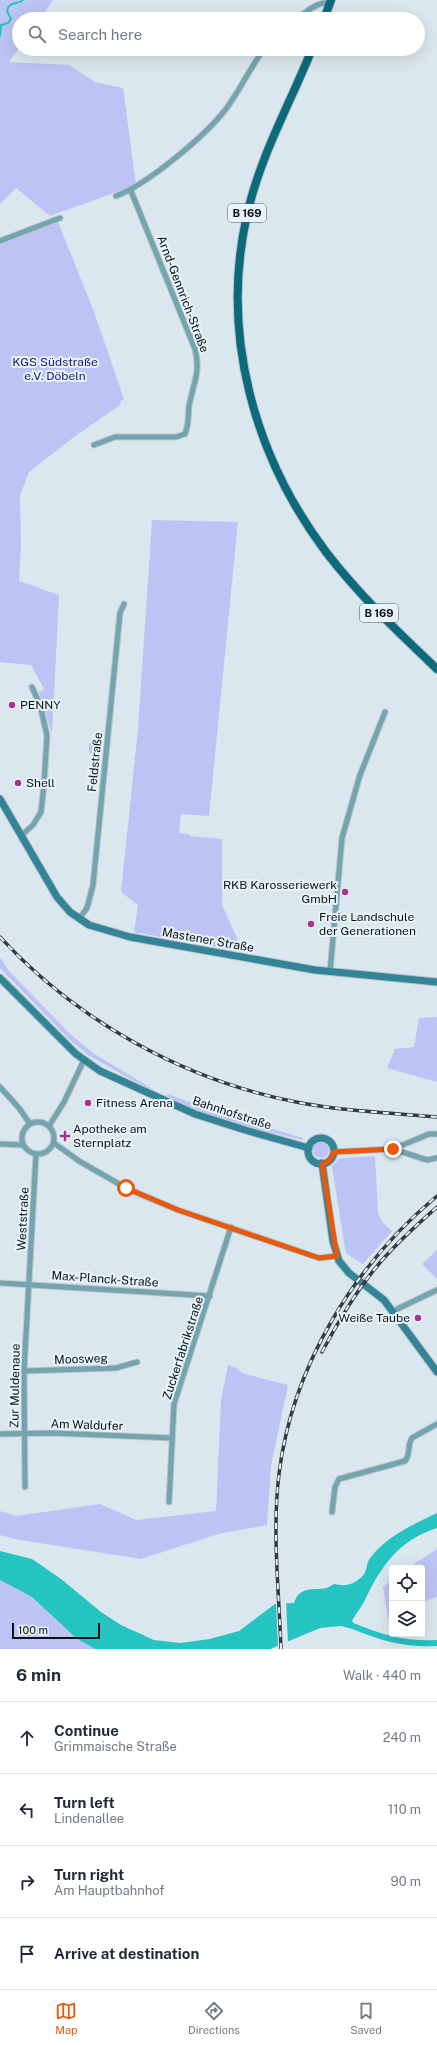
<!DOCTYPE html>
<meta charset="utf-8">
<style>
body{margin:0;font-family:"Public Sans",sans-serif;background:#f2f2f3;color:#1f2937}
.controls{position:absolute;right:12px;bottom:12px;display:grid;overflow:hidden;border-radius:4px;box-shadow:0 4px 16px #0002}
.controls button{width:36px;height:36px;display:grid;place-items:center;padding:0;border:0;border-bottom:1px solid #e0e1e3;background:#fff;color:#1f2937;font:20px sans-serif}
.scale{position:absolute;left:12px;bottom:10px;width:88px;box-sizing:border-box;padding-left:4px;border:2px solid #0d1114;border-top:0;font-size:11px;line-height:14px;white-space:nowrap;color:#0d1114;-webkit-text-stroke:3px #e8f4fc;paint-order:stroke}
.stop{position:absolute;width:12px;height:12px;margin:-9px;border:3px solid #ea580c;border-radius:50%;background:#fff}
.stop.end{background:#ea580c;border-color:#fff;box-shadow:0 1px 4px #0008}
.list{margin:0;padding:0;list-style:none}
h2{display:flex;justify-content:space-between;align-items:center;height:52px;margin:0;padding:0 16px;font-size:17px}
h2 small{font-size:13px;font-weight:400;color:#747a83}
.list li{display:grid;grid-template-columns:26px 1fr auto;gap:12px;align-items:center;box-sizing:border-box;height:72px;padding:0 16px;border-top:1px solid #e0e1e3}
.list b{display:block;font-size:15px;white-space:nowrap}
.list p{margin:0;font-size:13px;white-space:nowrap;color:#747a83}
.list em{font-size:13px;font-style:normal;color:#747a83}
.icon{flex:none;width:22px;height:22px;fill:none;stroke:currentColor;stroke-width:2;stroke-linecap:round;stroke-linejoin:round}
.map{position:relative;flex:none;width:437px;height:1649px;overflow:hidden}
.search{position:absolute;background:#fff;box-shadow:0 4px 16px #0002;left:12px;right:12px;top:12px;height:44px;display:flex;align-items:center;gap:10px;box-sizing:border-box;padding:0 14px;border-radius:22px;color:#747a83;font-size:15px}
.sheet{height:340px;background:#fff}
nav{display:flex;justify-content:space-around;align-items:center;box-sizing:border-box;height:56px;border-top:1px solid #e0e1e3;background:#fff;font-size:11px;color:#747a83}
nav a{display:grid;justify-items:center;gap:2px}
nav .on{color:#ea580c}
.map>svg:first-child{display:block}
.green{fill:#bcc4f5}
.water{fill:#25c3c1}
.pier{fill:#dbe7ee}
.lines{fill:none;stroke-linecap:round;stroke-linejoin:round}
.stream{stroke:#25c3c1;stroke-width:2}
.canal{stroke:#25c3c1;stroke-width:6}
.street-casing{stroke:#bac5cb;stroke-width:7}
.secondary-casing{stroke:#bac5cb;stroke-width:9}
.primary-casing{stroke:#bac5cb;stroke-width:10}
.street{stroke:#74a4b0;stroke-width:5}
.secondary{stroke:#328496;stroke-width:7}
.primary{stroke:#0c6a7b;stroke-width:8}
.rail-casing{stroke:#363b3f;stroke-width:3.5}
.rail{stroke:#e8f4fc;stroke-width:2;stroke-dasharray:6;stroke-linecap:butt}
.route{stroke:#ea580c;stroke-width:5}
.poi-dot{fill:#aa348d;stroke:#e8f4fc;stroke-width:1.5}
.labels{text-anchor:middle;stroke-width:4;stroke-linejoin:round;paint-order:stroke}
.shield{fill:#e8f4fc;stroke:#4f555a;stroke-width:1}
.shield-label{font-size:11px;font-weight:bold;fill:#0d1114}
.street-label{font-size:12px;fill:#0d1114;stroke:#e8f4fc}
.park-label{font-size:12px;fill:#1f1372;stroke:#e8f4fc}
.poi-label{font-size:12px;fill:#0d1114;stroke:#e8f4fc;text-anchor:start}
</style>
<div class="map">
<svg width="437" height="1649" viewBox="0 0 437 1649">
<rect width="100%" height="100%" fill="#dbe7ee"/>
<g class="green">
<path d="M 0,0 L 53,0 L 40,19 L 19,19 L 19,48 L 9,62 L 69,65 L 95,82 L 123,88 L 136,185 L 50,216 L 16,188 L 0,204 Z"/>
<path d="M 58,222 L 93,309 L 124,399 L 121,401 L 120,405 L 74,437 L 29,472 L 20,495 L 21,546 L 19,581 L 59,595 L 52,734 L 39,692 L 44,689 L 31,665 L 0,662 L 0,244 Z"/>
<path d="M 152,520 L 238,522 L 209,816 L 181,814 L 179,833 L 188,834 L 190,836 L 222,839 L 222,905 L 238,940 L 239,951 L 134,932 L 138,905 L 121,892 L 138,729 Z"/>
<path d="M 89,743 L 100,743 L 99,754 L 89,753 Z"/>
<path d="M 0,957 L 9,971 L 70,1034 L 93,1053 L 156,1091 L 134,1081 L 88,1055 L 69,1039 L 0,968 Z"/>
<path d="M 437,1017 L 437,1082 L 387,1068 L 395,1049 L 414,1047 L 419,1018 Z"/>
<path d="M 168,1094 L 225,1115 L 303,1138 L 303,1140 L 234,1123 L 192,1108 L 167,1096 Z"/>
<circle cx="321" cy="1150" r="8"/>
<path d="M 375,1156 L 378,1212 L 382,1222 L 392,1231 L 363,1264 L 347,1254 L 345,1249 L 332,1166 L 339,1159 L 343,1158 Z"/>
<path d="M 437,1250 L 437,1279 L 422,1264 Z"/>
<path d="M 228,1365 L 237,1368 L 242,1373 L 288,1385 L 271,1466 L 267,1525 L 218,1534 L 141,1559 L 14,1539 L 0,1535 L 0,1511 L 16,1516 L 100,1504 L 136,1520 L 216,1511 L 221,1400 Z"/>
<path d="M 437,1549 L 437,1597 L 422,1602 L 422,1568 L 408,1568 Z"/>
<path d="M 0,1580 L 32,1597 L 76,1638 L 95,1649 L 0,1649 Z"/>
<path d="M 392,1580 L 392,1616 L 388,1618 L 383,1587 Z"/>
</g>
<path class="water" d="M 437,1513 L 437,1528 C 399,1540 381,1566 365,1600 C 361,1608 355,1615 352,1621 L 354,1624 L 353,1629 L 341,1626 L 320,1628 L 270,1649 L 95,1649 L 76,1638 L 32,1597 L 0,1580 L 0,1551 L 32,1559 L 61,1579 L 101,1612 L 121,1625 L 154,1640 L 180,1643 L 210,1639 L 239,1631 L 275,1604 L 294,1603 C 300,1585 313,1591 326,1588 C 328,1588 332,1585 334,1584 C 342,1586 350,1586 358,1580 C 370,1572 364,1565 371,1557 C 387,1536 414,1524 437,1513 Z"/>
<path class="pier" d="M 286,1601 L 288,1643 L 278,1648 L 276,1602 Z"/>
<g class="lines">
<path class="stream" d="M 0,36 L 1,25 L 8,23 L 11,19 L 7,11 C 9,1 17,5 23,0"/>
<path class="canal" d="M 348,1624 C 379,1637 403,1645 437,1643"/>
<g class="street-casing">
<g id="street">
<path d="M 297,19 C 306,12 318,1 330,3"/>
<path d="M 116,196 C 148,184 205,136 226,109 C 240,90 250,68 264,49"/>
<path d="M 0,241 L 60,218"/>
<path d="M 94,445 L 115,437 L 176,437 L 185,434 C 189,424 188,416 189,406 C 193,384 201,373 195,349 L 131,191"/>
<path d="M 22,835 L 33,825 L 41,812 L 44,785 L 47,735 L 40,705 L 32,687"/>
<path d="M 79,919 L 87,908 L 93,885 L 120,613 L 124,604"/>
<path d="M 330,972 L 342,838 L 360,775 L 385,712"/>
<path d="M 0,1087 L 19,1108 L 30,1124"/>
<circle cx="38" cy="1138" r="16"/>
<path d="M 49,1126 L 64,1102 L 84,1060"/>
<path d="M 54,1143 L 79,1161 L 126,1188 L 147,1197 L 178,1210 L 319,1258 L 337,1256"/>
<path d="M 0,1144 L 23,1145"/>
<path d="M 393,1149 L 427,1160 L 437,1158"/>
<path d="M 334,1152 L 393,1149 L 429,1134 L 437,1134"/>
<path d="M 0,1283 L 210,1296"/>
<path d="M 393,1311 L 437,1290"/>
<path d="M 24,1371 L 116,1368 L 137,1362"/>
<path d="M 0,1434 L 52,1433 L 172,1438"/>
<path d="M 25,1487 L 24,1371 L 36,1154"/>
<path d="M 169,1502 L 174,1404 L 231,1227"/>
<path d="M 332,1512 L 335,1487 L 339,1479 L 405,1461 C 411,1454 407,1445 412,1438 L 437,1424"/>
</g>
</g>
<g class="secondary-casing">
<g id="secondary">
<path d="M 0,799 L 57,897 L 70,912 L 89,925 L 130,937 L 315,970 L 437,982"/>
<path d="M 0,978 L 76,1054 L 100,1071 L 195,1114 L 245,1130 L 309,1148"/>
<circle cx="321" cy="1151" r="13"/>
<path d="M 322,1163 L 333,1241 L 339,1261 L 349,1273 L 384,1300 L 437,1372"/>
</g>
</g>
<g class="primary-casing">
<g id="primary">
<path d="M 324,19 L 331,0"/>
<path d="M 312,49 C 290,104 260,156 247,215 C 220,334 254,456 326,552 C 359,595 398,632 437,669"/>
</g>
</g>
<use href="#street" class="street"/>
<use href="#secondary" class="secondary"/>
<use href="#primary" class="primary"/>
<g class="rail-casing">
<g id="rail">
<path d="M 0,937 C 77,1021 184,1080 296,1102 C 342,1111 390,1113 437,1117"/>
<path d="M 322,1352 C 338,1322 356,1291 378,1265 C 396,1243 417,1225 437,1207"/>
<path d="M 281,1649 C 279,1591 272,1531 279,1474 C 292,1367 354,1265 437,1196"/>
</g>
</g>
<use href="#rail" class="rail"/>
</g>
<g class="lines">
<path class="route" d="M 126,1188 L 178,1210 L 319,1258 L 337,1256 L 322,1164 L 329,1161 L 334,1152 L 393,1149"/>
</g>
<g class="poi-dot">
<circle cx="12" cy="705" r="4"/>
<circle cx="18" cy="783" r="4"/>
<circle cx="345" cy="892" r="4"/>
<circle cx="311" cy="924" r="4"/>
<circle cx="88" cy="1103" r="4"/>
<path d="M63 1130h4v4h4v4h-4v4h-4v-4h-4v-4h4z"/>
<circle cx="418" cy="1318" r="4"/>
</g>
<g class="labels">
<g class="shield">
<rect x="228" y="204" width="38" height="18" rx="3"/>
<rect x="360" y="604" width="38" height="18" rx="3"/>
</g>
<g class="shield-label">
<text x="247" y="217">B 169</text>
<text x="379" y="617">B 169</text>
</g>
<g class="street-label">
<text transform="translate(183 294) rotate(69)" y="4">Arnd-Gennrich-Straße</text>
<text transform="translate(95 762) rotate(-84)" y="4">Feldstraße</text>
<text transform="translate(208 940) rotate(10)" y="4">Mastener Straße</text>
<text transform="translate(232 1113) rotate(18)" y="4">Bahnhofstraße</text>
<text transform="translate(23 1219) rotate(-87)" y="4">Weststraße</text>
<text transform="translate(105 1279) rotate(4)" y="4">Max-Planck-Straße</text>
<text transform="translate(183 1348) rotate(-72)" y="4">Zuckerfabrikstraße</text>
<text transform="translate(81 1359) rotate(-2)" y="4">Moosweg</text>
<text transform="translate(15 1386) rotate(-89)" y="4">Zur Muldenaue</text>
<text transform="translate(87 1425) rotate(2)" y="4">Am Waldufer</text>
</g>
<g class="park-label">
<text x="55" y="366">KGS Südstraße<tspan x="55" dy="14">e.V. Döbeln</tspan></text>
</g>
<g class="poi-label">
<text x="20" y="709">PENNY</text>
<text x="26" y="787">Shell</text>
<text x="337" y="889" text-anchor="end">RKB Karosseriewerk<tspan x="337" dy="14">GmbH</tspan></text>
<text x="319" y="921">Freie Landschule<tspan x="319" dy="14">der Generationen</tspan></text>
<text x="96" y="1107">Fitness Arena</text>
<text x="73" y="1133">Apotheke am<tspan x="73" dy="14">Sternplatz</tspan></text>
<text x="410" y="1322" text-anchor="end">Weiße Taube</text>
</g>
</g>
</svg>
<div class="controls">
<button><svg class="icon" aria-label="locate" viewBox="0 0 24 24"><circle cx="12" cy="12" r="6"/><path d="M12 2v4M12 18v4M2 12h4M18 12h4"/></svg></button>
<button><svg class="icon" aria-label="layers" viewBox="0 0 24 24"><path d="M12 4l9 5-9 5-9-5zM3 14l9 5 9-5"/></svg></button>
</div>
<div class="scale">100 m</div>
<div class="stop" style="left:126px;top:1188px"></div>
<div class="stop end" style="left:393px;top:1149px"></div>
<div class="search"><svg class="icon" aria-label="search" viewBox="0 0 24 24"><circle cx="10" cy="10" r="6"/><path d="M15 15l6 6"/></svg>Search here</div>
</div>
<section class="sheet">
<h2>6 min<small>Walk · 440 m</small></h2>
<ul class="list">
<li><svg class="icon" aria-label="ahead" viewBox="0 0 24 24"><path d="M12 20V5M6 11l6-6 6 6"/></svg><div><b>Continue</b><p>Grimmaische Straße</p></div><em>240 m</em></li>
<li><svg class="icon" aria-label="left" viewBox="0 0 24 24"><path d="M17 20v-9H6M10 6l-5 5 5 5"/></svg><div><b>Turn left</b><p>Lindenallee</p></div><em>110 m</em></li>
<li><svg class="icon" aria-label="right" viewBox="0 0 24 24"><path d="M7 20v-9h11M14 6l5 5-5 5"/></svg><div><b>Turn right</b><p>Am Hauptbahnhof</p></div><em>90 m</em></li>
<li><svg class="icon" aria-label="arrive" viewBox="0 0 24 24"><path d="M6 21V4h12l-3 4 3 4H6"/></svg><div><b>Arrive at destination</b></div></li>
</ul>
</section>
<nav>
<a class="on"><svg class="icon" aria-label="map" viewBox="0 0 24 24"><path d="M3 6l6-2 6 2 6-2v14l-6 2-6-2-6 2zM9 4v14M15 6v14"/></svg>Map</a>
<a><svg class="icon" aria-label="directions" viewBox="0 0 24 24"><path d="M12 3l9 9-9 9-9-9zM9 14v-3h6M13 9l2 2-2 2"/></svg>Directions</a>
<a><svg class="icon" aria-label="saved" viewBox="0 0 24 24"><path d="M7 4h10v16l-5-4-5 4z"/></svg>Saved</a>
</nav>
